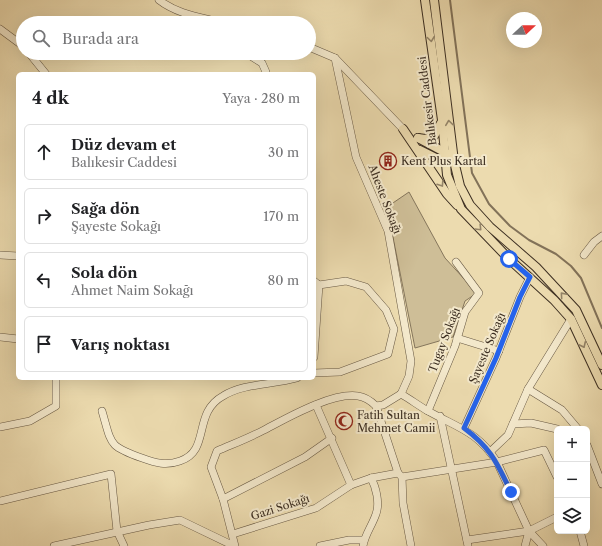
<!DOCTYPE html>
<html lang="tr">
<meta charset="utf-8">
<style>
body{margin:0;font-family:"Libre Caslon Text",serif;background:#f6f6f6;color:#202124}
.controls{position:absolute;right:12px;bottom:12px;display:grid;overflow:hidden;border-radius:6px;box-shadow:0 4px 16px #0002}
.controls button{width:36px;height:36px;display:grid;place-items:center;padding:0;border:0;border-bottom:1px solid #e0e0e0;background:#fff;color:#202124;font:20px sans-serif}
.compass{position:absolute;left:506px;top:12px;width:36px;height:36px;border-radius:50%;background:#fff;box-shadow:0 4px 16px #0002;rotate:68deg}
.stop{position:absolute;width:12px;height:12px;margin:-9px;border:3px solid #2563eb;border-radius:50%;background:#fff}
.stop.end{background:#2563eb;border-color:#fff;box-shadow:0 1px 4px #0008}
.list{margin:0;padding:0;list-style:none}
h2{display:flex;justify-content:space-between;align-items:center;height:52px;margin:0;padding:0 16px;font-size:17px}
h2 small{font-size:13px;font-weight:400;color:#757577}
.list li{display:grid;grid-template-columns:26px 1fr auto;gap:12px;align-items:center;box-sizing:border-box;height:56px;margin:0 8px 8px;padding:0 8px;border:1px solid #e0e0e0;border-radius:6px}
.list b{display:block;font-size:15px;white-space:nowrap}
.list p{margin:0;font-size:13px;white-space:nowrap;color:#757577}
.list em{font-size:13px;font-style:normal;color:#757577}
.icon{flex:none;width:22px;height:22px;fill:none;stroke:currentColor;stroke-width:2;stroke-linecap:round;stroke-linejoin:round}
.map{position:relative;flex:none;width:602px;height:546px;overflow:hidden}
.search{position:absolute;background:#fff;box-shadow:0 4px 16px #0002;left:16px;top:16px;width:300px;height:44px;display:flex;align-items:center;gap:10px;box-sizing:border-box;padding:0 14px;border-radius:22px;color:#757577;font-size:15px}
.panel{position:absolute;background:#fff;box-shadow:0 4px 16px #0002;left:16px;top:72px;width:300px;height:308px;border-radius:6px}
.map>svg:first-child{display:block}
.green{fill:#cebe97;stroke:#85765c}
.lines{fill:none;stroke-linecap:round;stroke-linejoin:round}
.stream{stroke:#827259;stroke-width:2}
.minor-casing{stroke:#685944;stroke-width:8}
.major-casing{stroke:#3c2e21;stroke-width:10}
.minor{stroke:#f3e8cb;stroke-width:7}
.major{stroke:#ecdbaf;stroke-width:8}
.oneway{stroke:#948468}
.route{stroke:#2563eb;stroke-width:5}
.labels{text-anchor:middle;stroke-width:4;stroke-linejoin:round;paint-order:stroke}
.street-label{font-size:11px;fill:#3c2e21;stroke:#f3e8cb}
.poi-label{font-size:11px;fill:#3c2e21;stroke:#f3e8cb;text-anchor:start}
</style>
<div class="map">
<svg width="602" height="546" viewBox="0 0 602 546">
<rect width="100%" height="100%" fill="#ecdbaf"/>
<filter id="stains"><feTurbulence type="fractalNoise" baseFrequency=".005" numOctaves="4"/><feColorMatrix values="0 0 0 0 .2 0 0 0 0 .09 0 0 0 0 .02 0 0 0 .5 -.17"/></filter>
<radialGradient id="worn" r=".72"><stop offset=".6" stop-color="#630" stop-opacity="0"/><stop offset="1" stop-color="#630" stop-opacity=".3"/></radialGradient>
<path class="green" d="M 409,192 L 445,258 L 477,293 L 465,301 L 453,337 L 415,348 L 387,207 Z"/>
<g class="lines">
<path class="stream" d="M 450,0 L 472,173 L 489,204 L 510,226 L 529,240 L 556,254 L 571,266 L 581,278 L 602,328"/>
<g class="minor-casing">
<g id="minor">
<path d="M 159,0 C 177,14 200,17 223,23"/>
<path d="M 0,29 L 23,46"/>
<path d="M 309,47 L 335,58 L 403,129"/>
<path d="M 29,53 L 46,74"/>
<path d="M 246,53 L 262,63 L 266,72 L 265,74"/>
<path d="M 335,58 L 356,157 L 388,231 L 411,361 L 409,376 L 401,394"/>
<path d="M 0,255 L 18,256"/>
<path d="M 584,255 L 594,242 L 602,236"/>
<path d="M 314,281 L 319,285 L 346,281 L 366,287 L 386,310 L 394,329 L 388,354 L 340,372 L 314,373"/>
<path d="M 0,337 L 18,339"/>
<path d="M 457,338 L 499,351"/>
<path d="M 314,357 L 319,285"/>
<path d="M 528,389 L 562,410 L 578,429"/>
<path d="M 401,394 C 410,399 419,406 428,411 C 458,428 477,431 497,462 L 529,531 L 525,546"/>
<path d="M 401,394 L 383,405 L 376,406 L 398,473 L 402,477 L 403,503 L 411,546"/>
<path d="M 316,405 L 351,485"/>
<path d="M 102,411 C 112,445 108,446 142,458 C 156,463 166,466 180,461 C 211,451 192,413 223,396 C 244,383 273,385 297,378"/>
<path d="M 428,411 L 455,346 L 465,312 L 479,293 L 456,262"/>
<path d="M 440,416 L 468,546"/>
<path d="M 513,424 L 531,423 L 557,429"/>
<path d="M 0,427 L 30,421 L 56,406 L 56,378"/>
<path d="M 464,428 L 496,358 L 520,297 L 530,277"/>
<path d="M 587,445 L 602,484"/>
<path d="M 490,452 L 508,435 L 528,389 L 571,319"/>
<path d="M 402,477 L 497,462 L 544,450 L 557,477"/>
<path d="M 223,499 L 305,457 L 332,438"/>
<path d="M 0,501 L 111,474 L 117,531 L 124,546"/>
<path d="M 529,531 L 543,546"/>
<path d="M 580,531 L 584,546"/>
<path d="M 233,534 L 316,508 L 351,485 L 371,478 L 398,473"/>
<path d="M 467,540 L 529,531 L 557,517"/>
<path d="M 54,546 L 149,525 L 180,520 L 234,546"/>
<path d="M 235,546 L 223,499 L 211,467 L 217,451 C 233,444 249,438 264,430 C 287,418 332,392 358,396 C 366,397 371,401 376,406"/>
<path d="M 320,546 L 349,540 L 364,540"/>
<path d="M 363,546 C 365,534 372,526 376,514 C 380,503 376,487 371,478"/>
</g>
</g>
<g class="major-casing">
<g id="major">
<path d="M 425,0 L 442,120 L 447,175 L 461,209 L 509,259 L 554,300 L 571,319 L 602,385"/>
<path d="M 434,0 L 454,161 L 460,186 L 470,205 L 490,227 L 536,267 L 576,310 L 602,365"/>
<path d="M 403,129 L 447,194 L 457,205"/>
<path d="M 418,138 L 448,154"/>
<path d="M 418,138 L 425,139 L 434,136 L 441,123"/>
<path d="M 420,150 L 438,159 L 450,155"/>
</g>
</g>
<use href="#minor" class="minor"/>
<use href="#major" class="major"/>
</g>
<defs><path id="oneway-chevron" d="M-2-3.5L2.5 0L-2 3.5" fill="none" stroke-width="1.6" stroke-linecap="round" stroke-linejoin="round"/></defs>
<g class="oneway">
<use href="#oneway-chevron" transform="translate(431 39) rotate(82)"/>
<use href="#oneway-chevron" transform="translate(449 123) rotate(-97)"/>
<use href="#oneway-chevron" transform="translate(441 184) rotate(57)"/>
<use href="#oneway-chevron" transform="translate(479 228) rotate(46)"/>
<use href="#oneway-chevron" transform="translate(563 295) rotate(-131)"/>
<use href="#oneway-chevron" transform="translate(583 345) rotate(65)"/>
</g>
<g class="lines">
<path class="route" d="M 509,259 L 530,277 L 520,297 L 496,358 L 464,428 C 491,448 497,463 511,492"/>
</g>
<defs>
<g id="building-ring" transform="scale(0.9)"><circle r="9.5" fill="#f3e8cb" stroke="#8f2418" stroke-width="1.5"/><path d="M-4-6H4V6H1V3H-1V6H-4ZM-2.5-4.3h1.7v1.8h-1.7ZM.8-4.3h1.7v1.8H.8ZM-2.5-1h1.7V.8h-1.7ZM.8-1h1.7V.8H.8Z" fill="#8f2418"/></g>
<g id="mosque-ring" transform="scale(0.9)"><circle r="9.5" fill="#f3e8cb" stroke="#8f2418" stroke-width="1.5"/><path d="M3.5-4.9A6 6 0 1 0 3.5 4.9A5 5 0 1 1 3.5-4.9Z" fill="#8f2418"/></g>
</defs>
<g fill-rule="evenodd">
<use href="#building-ring" x="388" y="161"/>
<use href="#mosque-ring" x="344" y="421"/>
</g>
<g class="labels">
<g class="street-label">
<text transform="translate(427 101) rotate(-97)" y="4">Balıkesir Caddesi</text>
<text transform="translate(385 199) rotate(69)" y="4">Aheste Sokağı</text>
<text transform="translate(444 340) rotate(-69)" y="4">Tugay Sokağı</text>
<text transform="translate(487 348) rotate(-67)" y="4">Şayeste Sokağı</text>
<text transform="translate(280 507) rotate(-18)" y="4">Gazi Sokağı</text>
</g>
<g class="poi-label">
<text x="401" y="165">Kent Plus Kartal</text>
<text x="357" y="419">Fatih Sultan<tspan x="357" dy="13">Mehmet Camii</tspan></text>
</g>
</g>
<rect width="100%" height="100%" filter="url(#stains)"/>
<rect width="100%" height="100%" fill="url(#worn)"/>
</svg>
<div class="controls">
<button>+</button>
<button>−</button>
<button><svg class="icon" aria-label="layers" viewBox="0 0 24 24"><path d="M12 4l9 5-9 5-9-5zM3 14l9 5 9-5"/></svg></button>
</div>
<svg class="compass" viewBox="-18 -18 36 36"><path d="M0-13l5 13h-10z" fill="#e53935"/><path d="M0 13l5-13h-10z" fill="#757577"/></svg>
<div class="stop" style="left:509px;top:259px"></div>
<div class="stop end" style="left:511px;top:492px"></div>
<div class="search"><svg class="icon" aria-label="search" viewBox="0 0 24 24"><circle cx="10" cy="10" r="6"/><path d="M15 15l6 6"/></svg>Burada ara</div>
<section class="panel">
<h2>4 dk<small>Yaya · 280 m</small></h2>
<ul class="list">
<li><svg class="icon" aria-label="ahead" viewBox="0 0 24 24"><path d="M12 20V5M6 11l6-6 6 6"/></svg><div><b>Düz devam et</b><p>Balıkesir Caddesi</p></div><em>30 m</em></li>
<li><svg class="icon" aria-label="right" viewBox="0 0 24 24"><path d="M7 20v-9h11M14 6l5 5-5 5"/></svg><div><b>Sağa dön</b><p>Şayeste Sokağı</p></div><em>170 m</em></li>
<li><svg class="icon" aria-label="left" viewBox="0 0 24 24"><path d="M17 20v-9H6M10 6l-5 5 5 5"/></svg><div><b>Sola dön</b><p>Ahmet Naim Sokağı</p></div><em>80 m</em></li>
<li><svg class="icon" aria-label="arrive" viewBox="0 0 24 24"><path d="M6 21V4h12l-3 4 3 4H6"/></svg><div><b>Varış noktası</b></div></li>
</ul>
</section>
</div>
